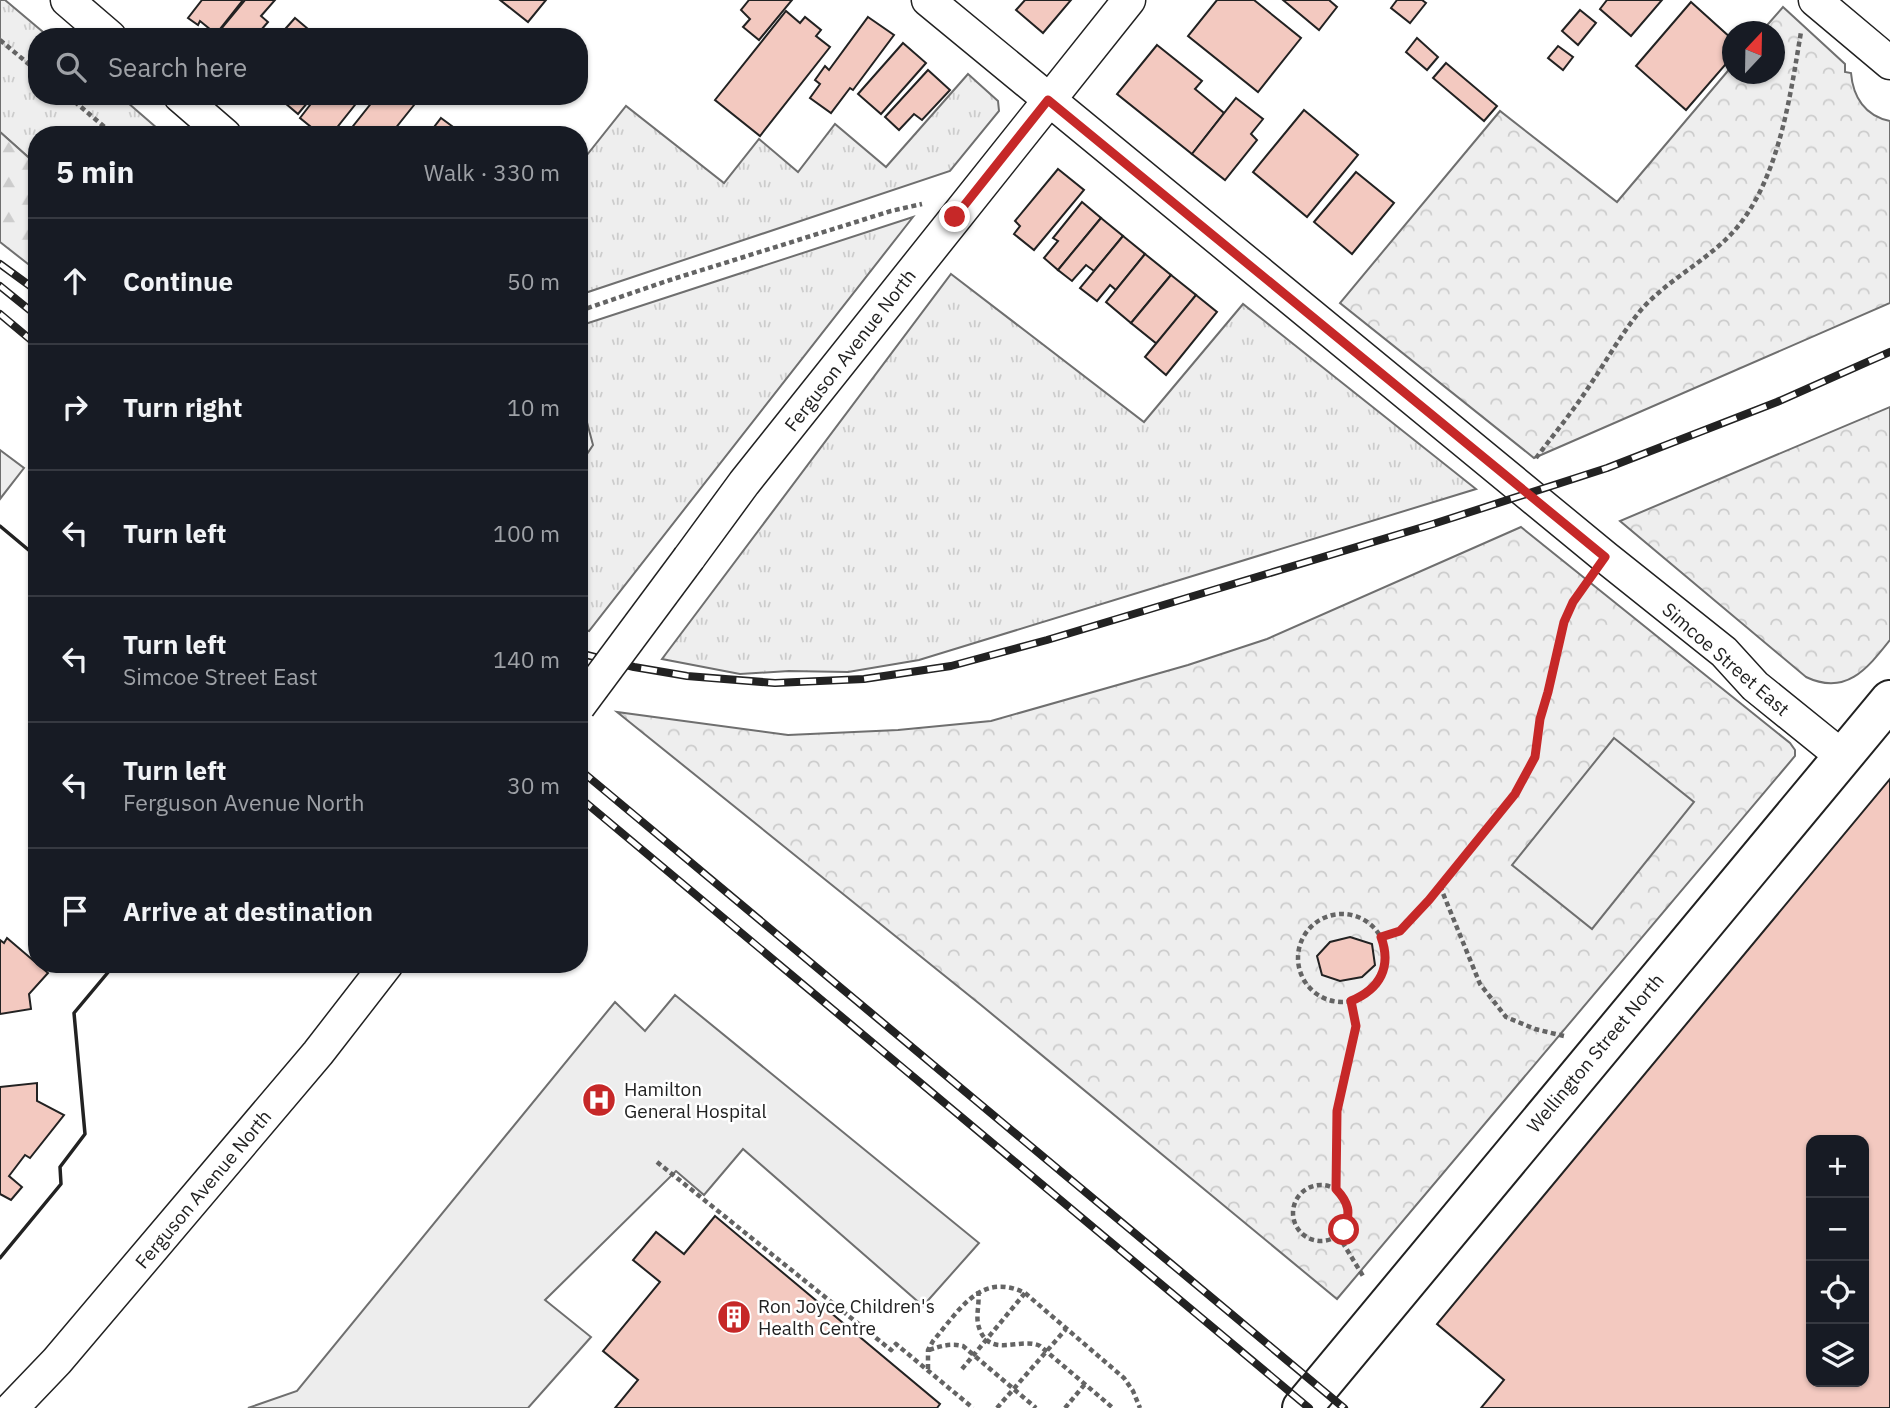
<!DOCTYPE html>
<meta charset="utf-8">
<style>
body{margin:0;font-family:"IBM Plex Sans",sans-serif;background:#242831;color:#f1f3f6}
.controls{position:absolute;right:21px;bottom:21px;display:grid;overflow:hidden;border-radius:14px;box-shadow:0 2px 5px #0004}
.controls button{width:63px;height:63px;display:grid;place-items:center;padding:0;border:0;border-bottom:2px solid #363941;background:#171b24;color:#f1f3f6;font:35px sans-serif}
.compass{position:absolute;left:1722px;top:21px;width:63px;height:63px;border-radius:50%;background:#171b24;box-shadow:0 2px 5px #0004;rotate:22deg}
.stop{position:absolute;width:21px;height:21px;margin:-16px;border:5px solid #c62828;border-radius:50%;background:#fff}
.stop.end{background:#c62828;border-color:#fff;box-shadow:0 2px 7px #0008}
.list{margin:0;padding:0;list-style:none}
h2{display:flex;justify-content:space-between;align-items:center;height:91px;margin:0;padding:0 28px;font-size:30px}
h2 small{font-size:23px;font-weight:400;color:#9ea1a6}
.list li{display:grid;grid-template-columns:46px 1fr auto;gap:21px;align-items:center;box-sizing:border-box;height:126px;padding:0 28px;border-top:2px solid #363941}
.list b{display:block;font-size:26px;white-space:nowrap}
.list p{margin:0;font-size:23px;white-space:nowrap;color:#9ea1a6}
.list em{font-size:23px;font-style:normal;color:#9ea1a6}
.icon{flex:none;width:38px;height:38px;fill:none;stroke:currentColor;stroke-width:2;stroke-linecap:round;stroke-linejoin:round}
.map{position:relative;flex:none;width:1890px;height:1408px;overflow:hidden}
.search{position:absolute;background:#171b24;box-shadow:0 2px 5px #0004;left:28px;top:28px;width:560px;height:77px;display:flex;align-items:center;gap:18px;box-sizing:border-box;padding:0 24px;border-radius:28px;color:#9ea1a6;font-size:26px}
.panel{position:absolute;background:#171b24;box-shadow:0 2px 5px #0004;left:28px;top:126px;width:560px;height:847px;border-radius:28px}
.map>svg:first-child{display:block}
.grass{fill:url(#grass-tufts);stroke:#6f6f6f;stroke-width:2}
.forest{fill:url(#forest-firs);stroke:#6f6f6f;stroke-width:2}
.park{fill:url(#park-crowns);stroke:#6f6f6f;stroke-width:2}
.pitch{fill:#eee;stroke:#6f6f6f;stroke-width:2}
.parking{fill:#ededed;stroke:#6f6f6f;stroke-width:2}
.building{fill:#f3c9c0;stroke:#222;stroke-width:2;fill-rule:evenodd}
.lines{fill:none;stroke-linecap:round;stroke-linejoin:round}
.street-casing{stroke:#222;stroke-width:35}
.secondary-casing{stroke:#222;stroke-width:42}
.path{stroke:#646464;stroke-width:4.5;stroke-dasharray:5 3.5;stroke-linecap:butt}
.street{stroke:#fff;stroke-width:32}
.secondary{stroke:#fff;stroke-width:38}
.rail-casing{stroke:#222;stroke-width:8}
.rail{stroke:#fff;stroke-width:5;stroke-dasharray:16;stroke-linecap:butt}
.street-bridge-casing{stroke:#222;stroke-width:35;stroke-linecap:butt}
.street-bridge{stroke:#fff;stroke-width:32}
.wall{stroke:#222;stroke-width:3.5}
.route{stroke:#c62828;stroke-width:9}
.labels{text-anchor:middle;stroke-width:5;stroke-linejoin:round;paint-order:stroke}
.street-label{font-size:19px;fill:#222;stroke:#fff}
.poi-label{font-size:19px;fill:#222;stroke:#fff;text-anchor:start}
</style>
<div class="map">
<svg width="1890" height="1408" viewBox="0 0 1890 1408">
<defs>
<pattern id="grass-tufts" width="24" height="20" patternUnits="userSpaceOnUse" patternTransform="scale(1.75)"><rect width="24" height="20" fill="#eee"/><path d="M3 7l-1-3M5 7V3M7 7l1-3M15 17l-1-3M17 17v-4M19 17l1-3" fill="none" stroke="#ccc"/></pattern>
<pattern id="forest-firs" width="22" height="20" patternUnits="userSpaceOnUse" patternTransform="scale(1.75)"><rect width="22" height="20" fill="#eee"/><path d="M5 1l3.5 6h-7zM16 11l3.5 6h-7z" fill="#ccc"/></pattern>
<pattern id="park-crowns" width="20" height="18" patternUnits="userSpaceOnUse" patternTransform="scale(1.75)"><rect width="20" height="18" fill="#eee"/><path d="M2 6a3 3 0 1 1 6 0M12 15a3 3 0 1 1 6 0" fill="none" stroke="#ccc"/></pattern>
</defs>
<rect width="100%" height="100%" fill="#fff"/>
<g class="grass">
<path d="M 0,0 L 5,0 L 49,37 L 37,37 L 37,96 L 120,96 L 165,135 L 37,135 L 37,165 L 0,132 Z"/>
<path d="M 968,74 L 998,101 L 999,111 L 950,171 L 579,295 L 579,165 L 626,106 L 724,183 L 759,139 L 798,172 L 835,124 L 886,167 Z"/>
<path d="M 913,217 L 589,631 L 579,628 L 579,466 L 593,445 L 579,392 L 579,326 Z"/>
<path d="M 951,274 L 1144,422 L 1243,304 L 1476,489 L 919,660 L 848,672 L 789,671 L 740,674 L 662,659 Z"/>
</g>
<path class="forest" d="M 0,132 L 37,165 L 37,271 L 0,242 Z"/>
<g class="park">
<path d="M 1783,7 L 1845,64 L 1845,72 L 1851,73 C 1853,97 1865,116 1890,121 L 1890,303 L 1534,458 L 1340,303 L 1500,111 L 1617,202 L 1732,66 L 1732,74 L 1774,74 L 1774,32 L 1762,31 Z"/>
<path d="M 1890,407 L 1890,640 C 1867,669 1846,696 1806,677 L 1620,521 Z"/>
<path d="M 1521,527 L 1790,743 L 1795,750 L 1795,756 L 1337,1299 L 981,1005 L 617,712 L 788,735 L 898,730 L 991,721 L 1188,665 L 1267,639 Z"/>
</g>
<path class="pitch" d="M 1614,738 L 1694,802 L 1592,929 L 1512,865 Z"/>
<g class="parking">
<path d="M 0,450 L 24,468 L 0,499 Z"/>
<path d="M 675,995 L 979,1243 L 923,1306 L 743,1149 L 704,1195 L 676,1171 L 545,1300 L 591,1337 L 528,1408 L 248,1408 L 297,1391 L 615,1002 L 645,1031 Z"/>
</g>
<g class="building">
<path d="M 202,0 L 243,0 L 216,34 L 200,21 L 198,25 L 188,18 Z"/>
<path d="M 245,0 L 275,0 L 261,16 L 268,22 L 255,37 L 218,37 L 216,35 Z"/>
<path d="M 500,0 L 546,0 L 528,22 Z"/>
<path d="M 749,0 L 792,0 L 759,40 L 743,27 L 750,19 L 741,10 Z"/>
<path d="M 1025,0 L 1071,0 L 1043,33 L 1016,10 Z"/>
<path d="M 1217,0 L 1254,0 L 1301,38 L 1258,92 L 1188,36 Z"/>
<path d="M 1283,0 L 1329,0 L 1337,7 L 1319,30 Z"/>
<path d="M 1397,0 L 1422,0 L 1426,3 L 1410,23 L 1391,8 Z"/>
<path d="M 1607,0 L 1662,0 L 1631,36 L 1600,9 Z"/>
<path d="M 1691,2 L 1732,39 L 1732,57 L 1686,110 L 1636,66 Z"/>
<path d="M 1580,10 L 1596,23 L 1578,45 L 1562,31 Z"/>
<path d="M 786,11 L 800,23 L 805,17 L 821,30 L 816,36 L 830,47 L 760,136 L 715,100 Z"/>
<path d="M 868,17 L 894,35 L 853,90 L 850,88 L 831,113 L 810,98 L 820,84 L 815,80 L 825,66 L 829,70 Z"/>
<path d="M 295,18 L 314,34 L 311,37 L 278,37 Z"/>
<path d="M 1417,38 L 1438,57 L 1427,70 L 1406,52 Z"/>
<path d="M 903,43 L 926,63 L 881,114 L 858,94 Z"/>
<path d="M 1157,45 L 1202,81 L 1195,89 L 1224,113 L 1192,154 L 1117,94 Z"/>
<path d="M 1558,46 L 1573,57 L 1563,70 L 1548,58 Z"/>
<path d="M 1446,63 L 1497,106 L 1484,121 L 1433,78 Z"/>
<path d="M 928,70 L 950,90 L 922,120 L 914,114 L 899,130 L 885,117 Z"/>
<path d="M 281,96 L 313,96 L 298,114 L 279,98 Z"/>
<path d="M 317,96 L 362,96 L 331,135 L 321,135 L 300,118 Z"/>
<path d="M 377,96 L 413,96 L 418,100 L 390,135 L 346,135 Z"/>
<path d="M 1236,98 L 1263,119 L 1251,134 L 1257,140 L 1225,180 L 1192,154 Z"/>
<path d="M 1304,110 L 1358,155 L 1307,217 L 1253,172 Z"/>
<path d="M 441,118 L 464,135 L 428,135 Z"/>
<path d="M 1058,169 L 1084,190 L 1034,250 L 1014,234 L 1020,226 L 1015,221 Z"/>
<path d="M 1356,172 L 1394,203 L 1352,254 L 1314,222 Z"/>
<path d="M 1082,202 L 1101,218 L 1058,270 L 1044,258 L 1058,241 L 1053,238 Z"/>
<path d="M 1101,218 L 1123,236 L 1094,271 L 1086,265 L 1072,281 L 1058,270 Z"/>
<path d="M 1123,236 L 1145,254 L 1116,290 L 1110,285 L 1097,301 L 1080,288 Z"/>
<path d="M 1145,254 L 1171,275 L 1131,323 L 1106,302 Z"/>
<path d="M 1171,275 L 1196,295 L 1157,344 L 1131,323 Z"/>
<path d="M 1196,295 L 1217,312 L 1166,375 L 1145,357 Z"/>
<path d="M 1890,779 L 1890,1408 L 1481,1408 L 1504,1380 L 1437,1324 ZM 1811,1140 L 1864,1140 L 1864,1382 L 1811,1382 Z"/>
<path d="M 1350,937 L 1372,944 L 1375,965 L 1362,977 L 1340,981 L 1322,975 L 1317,956 L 1330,942 Z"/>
<path d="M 7,938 L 48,973 L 29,994 L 31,1009 L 0,1014 L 0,940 L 4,943 Z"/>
<path d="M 37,1083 L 37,1101 L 64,1115 L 30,1158 L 25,1155 L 9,1176 L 22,1187 L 11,1200 L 0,1194 L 0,1087 Z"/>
<path d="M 715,1216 L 940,1404 L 937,1408 L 615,1408 L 638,1380 L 603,1351 L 660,1282 L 633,1260 L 656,1232 L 684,1254 Z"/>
</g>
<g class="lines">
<g class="street-casing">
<g id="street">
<path d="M 67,0 L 110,37"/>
<path d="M 928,0 L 1605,557 L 1724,652 L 1755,686 L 1843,757"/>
<path d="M 1815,0 L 1890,63"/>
<path d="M 180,96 L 225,135"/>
<path d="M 689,558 L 744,483 L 1129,0"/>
<path d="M 12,1408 L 57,1361 L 318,1053 L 387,964"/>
</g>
</g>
<g class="secondary-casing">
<path id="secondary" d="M 1302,1408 L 1890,700"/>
</g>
<g class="path">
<path d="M 0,40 L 37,71"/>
<path d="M 68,96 L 114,135"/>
<path d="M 579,311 L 670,280 L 891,211 L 922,204"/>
<path d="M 1536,458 C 1554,434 1574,410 1590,385 C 1607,360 1621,334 1641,310 C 1667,280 1707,261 1734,231 C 1779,180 1790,97 1801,32"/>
<path d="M 1440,886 L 1480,984 L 1506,1017 L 1535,1029 L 1564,1036"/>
<circle cx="1342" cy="958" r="44"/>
<path d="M 1381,937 L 1400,931 L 1429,900 L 1515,794 L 1535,757 L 1540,719 L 1548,693 L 1564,622 L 1573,602 L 1585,584"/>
<path d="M 657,1162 L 891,1350 L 896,1344 L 973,1408"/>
<circle cx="1321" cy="1213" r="28"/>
<path d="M 1336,1189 L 1337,1111 L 1356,1026 L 1351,1001"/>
<path d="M 1338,1235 L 1363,1276"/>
<path d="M 978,1291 C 980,1302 976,1313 978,1324 C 987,1361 1020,1336 1040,1346 L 1113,1408"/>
<path d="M 929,1350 C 941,1346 950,1343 963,1346 L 1036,1408"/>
<path d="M 928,1369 L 928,1350 L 933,1341 C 959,1311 980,1271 1025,1293 L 1124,1378 L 1133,1391 L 1140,1408"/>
<path d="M 962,1369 L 1025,1293"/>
<path d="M 997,1408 L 1066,1329"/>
<path d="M 1065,1408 L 1085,1384"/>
</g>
<use href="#street" class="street"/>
<use href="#secondary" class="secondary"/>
<g class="rail-casing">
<g id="rail">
<path d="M 0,264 L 37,291"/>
<path d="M 0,286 L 37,316"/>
<path d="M 0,314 L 37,345"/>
<path d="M 579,653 L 634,667 L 687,676 L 775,683 L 864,679 L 951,666 L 1047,640 L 1433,524 L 1607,468 L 1777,402 L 1890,352"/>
<path d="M 579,769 L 1344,1408"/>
<path d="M 579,797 L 1309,1408"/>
</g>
</g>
<use href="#rail" class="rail"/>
<g class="street-bridge-casing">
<path id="street-bridge" d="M 579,706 L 689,558"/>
</g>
<use href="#street-bridge" class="street-bridge"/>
<g class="wall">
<path d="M 0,526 L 37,557"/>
<path d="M 0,1258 L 61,1184 L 60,1167 L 85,1134 L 74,1013 L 115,964"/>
</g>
</g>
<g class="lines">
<path class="route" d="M 955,217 L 1048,100 L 1605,557 L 1573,602 L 1564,622 L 1548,692 L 1540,719 L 1535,757 L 1515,794 L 1429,900 L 1400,931 L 1381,937 C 1392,967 1380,989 1351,1001 L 1356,1026 L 1337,1111 L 1336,1189 C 1349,1203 1351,1212 1344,1230"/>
</g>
<defs>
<g id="hospital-disc" transform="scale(1.75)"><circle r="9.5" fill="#c62828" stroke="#fff"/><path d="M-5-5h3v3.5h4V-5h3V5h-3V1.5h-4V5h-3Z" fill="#fff"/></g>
<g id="building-disc" transform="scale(1.75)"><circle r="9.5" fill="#c62828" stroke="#fff"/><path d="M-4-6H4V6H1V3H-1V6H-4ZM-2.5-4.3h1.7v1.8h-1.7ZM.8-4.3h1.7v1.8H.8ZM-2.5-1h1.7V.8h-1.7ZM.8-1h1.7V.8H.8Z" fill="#fff"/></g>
</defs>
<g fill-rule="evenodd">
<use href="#hospital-disc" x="599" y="1100"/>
<use href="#building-disc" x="734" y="1317"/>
</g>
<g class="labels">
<g class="street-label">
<text transform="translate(850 350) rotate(-52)" y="7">Ferguson Avenue North</text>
<text transform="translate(1726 659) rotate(41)" y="7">Simcoe Street East</text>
<text transform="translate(1595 1053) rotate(-50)" y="7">Wellington Street North</text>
<text transform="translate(203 1189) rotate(-50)" y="7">Ferguson Avenue North</text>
</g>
<g class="poi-label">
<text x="624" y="1096">Hamilton<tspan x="624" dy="22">General Hospital</tspan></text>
<text x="758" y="1313">Ron Joyce Children's<tspan x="758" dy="22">Health Centre</tspan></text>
</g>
</g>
</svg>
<div class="controls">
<button>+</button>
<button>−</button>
<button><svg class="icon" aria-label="locate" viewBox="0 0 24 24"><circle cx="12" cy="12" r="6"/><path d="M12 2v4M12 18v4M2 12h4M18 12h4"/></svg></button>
<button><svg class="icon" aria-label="layers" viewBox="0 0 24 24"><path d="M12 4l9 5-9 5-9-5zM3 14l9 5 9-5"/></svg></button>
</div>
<svg class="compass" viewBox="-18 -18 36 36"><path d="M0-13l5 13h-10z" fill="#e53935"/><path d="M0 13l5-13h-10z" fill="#9ea1a6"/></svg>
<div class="stop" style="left:1344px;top:1230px"></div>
<div class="stop end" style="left:955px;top:217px"></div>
<div class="search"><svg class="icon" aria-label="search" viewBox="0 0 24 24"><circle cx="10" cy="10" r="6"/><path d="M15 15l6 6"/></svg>Search here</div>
<section class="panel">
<h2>5 min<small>Walk · 330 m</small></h2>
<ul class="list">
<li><svg class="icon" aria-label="ahead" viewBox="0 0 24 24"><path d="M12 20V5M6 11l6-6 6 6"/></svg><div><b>Continue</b></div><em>50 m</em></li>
<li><svg class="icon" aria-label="right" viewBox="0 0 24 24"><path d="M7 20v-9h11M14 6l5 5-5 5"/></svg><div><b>Turn right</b></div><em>10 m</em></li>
<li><svg class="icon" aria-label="left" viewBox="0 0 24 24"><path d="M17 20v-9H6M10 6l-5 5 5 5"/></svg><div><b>Turn left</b></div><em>100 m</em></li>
<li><svg class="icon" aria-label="left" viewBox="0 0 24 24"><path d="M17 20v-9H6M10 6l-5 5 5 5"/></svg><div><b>Turn left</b><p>Simcoe Street East</p></div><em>140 m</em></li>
<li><svg class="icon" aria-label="left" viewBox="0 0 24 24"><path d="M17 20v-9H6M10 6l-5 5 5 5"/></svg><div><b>Turn left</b><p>Ferguson Avenue North</p></div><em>30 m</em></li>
<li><svg class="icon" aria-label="arrive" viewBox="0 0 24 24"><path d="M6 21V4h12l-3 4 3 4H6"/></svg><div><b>Arrive at destination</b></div></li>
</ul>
</section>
</div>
